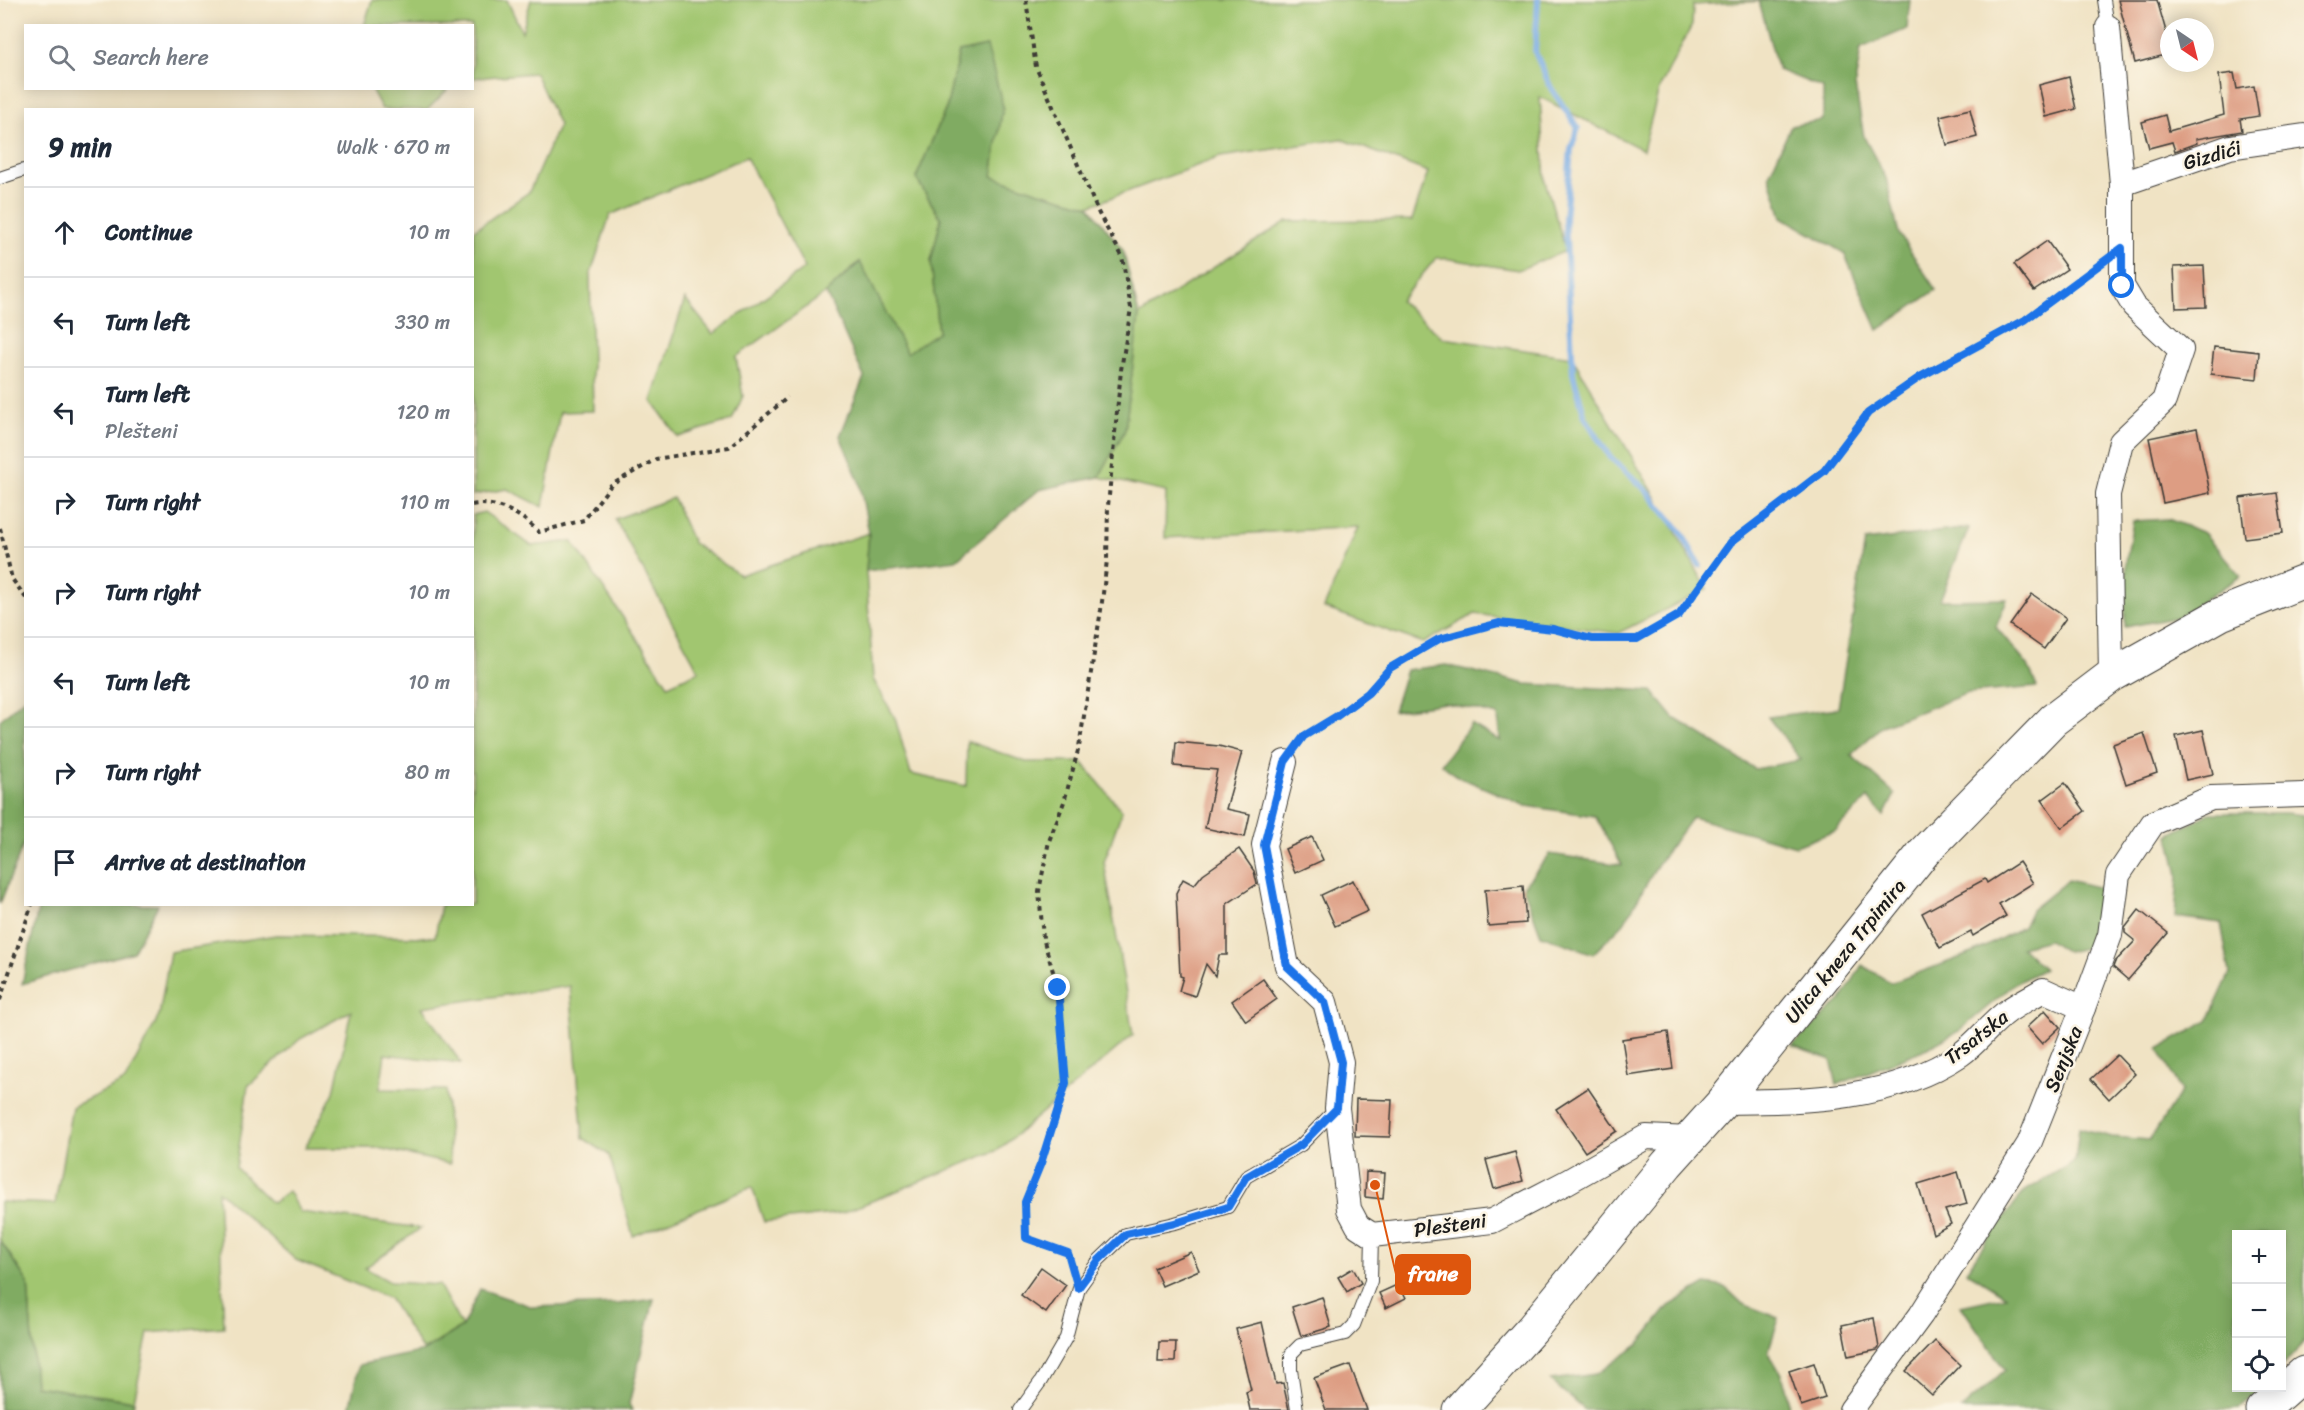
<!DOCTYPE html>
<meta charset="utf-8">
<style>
body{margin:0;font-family:Sriracha,sans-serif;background:#f6f6f7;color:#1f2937}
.controls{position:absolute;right:18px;bottom:18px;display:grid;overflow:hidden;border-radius:0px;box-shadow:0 3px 15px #0003}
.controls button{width:54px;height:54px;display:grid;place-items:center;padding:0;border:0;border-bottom:2px solid #e0e1e3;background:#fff;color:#1f2937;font:30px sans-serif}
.compass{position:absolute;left:2160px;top:18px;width:54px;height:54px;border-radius:50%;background:#fff;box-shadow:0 3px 15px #0003;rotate:145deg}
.stop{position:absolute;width:18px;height:18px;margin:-14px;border:4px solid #1a73e8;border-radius:50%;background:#fff}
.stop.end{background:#1a73e8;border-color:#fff;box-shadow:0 2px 6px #0008}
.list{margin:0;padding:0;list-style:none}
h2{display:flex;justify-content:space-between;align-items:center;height:78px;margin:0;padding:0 24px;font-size:26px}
h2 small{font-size:20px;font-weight:400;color:#747a83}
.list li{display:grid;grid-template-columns:39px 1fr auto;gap:18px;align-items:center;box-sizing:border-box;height:90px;padding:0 24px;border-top:2px solid #e0e1e3}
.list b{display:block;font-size:22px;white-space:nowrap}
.list p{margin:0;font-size:20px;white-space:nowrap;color:#747a83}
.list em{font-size:20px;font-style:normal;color:#747a83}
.icon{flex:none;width:33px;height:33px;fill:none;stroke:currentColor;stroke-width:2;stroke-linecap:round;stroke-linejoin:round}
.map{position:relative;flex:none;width:2304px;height:1410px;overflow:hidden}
.search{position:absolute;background:#fff;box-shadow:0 3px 15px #0003;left:24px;top:24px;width:450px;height:66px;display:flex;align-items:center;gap:15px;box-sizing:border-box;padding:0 21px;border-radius:0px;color:#747a83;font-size:22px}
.panel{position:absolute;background:#fff;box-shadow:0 3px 15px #0003;left:24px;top:108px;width:450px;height:798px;border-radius:0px}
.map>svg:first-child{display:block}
.green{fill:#a1c670;stroke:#5e7146;stroke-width:1.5}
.forest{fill:#80ab62;stroke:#4e643f;stroke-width:1.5}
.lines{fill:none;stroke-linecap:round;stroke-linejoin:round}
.stream{stroke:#78ace5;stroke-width:6}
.building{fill:#dd9d83}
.lane-casing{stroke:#3c3a35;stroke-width:14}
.street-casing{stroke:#3c3a35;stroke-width:26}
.secondary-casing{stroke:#3c3a35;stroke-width:35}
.path{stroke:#3c3a35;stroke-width:4;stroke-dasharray:4.5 4.5;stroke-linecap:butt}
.lane{stroke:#fff;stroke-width:12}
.street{stroke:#fff;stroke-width:24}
.secondary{stroke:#fff;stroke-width:33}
.route{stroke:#1a73e8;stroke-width:8}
.labels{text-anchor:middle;stroke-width:5;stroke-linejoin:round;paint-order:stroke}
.street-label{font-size:20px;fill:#1c1c1c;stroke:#fcf5e5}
.leader{fill:none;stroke:#de560d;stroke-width:2}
.callout-dot{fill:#de560d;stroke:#fcf5e5;stroke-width:2}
.callout{fill:#de560d;stroke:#de560d;stroke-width:2}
.callout-label{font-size:21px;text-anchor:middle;font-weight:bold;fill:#fff}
</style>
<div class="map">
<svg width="2304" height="1410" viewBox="0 0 2304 1410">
<rect width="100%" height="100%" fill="#fcf5e5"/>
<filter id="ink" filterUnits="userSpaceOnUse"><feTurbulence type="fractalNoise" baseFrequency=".0167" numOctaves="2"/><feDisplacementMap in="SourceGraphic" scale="12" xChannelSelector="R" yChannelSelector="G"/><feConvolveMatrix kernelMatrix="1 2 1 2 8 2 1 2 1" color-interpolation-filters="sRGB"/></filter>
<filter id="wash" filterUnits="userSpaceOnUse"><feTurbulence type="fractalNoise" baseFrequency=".008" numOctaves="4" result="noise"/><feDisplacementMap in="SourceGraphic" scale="24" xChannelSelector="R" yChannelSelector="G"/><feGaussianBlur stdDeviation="1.35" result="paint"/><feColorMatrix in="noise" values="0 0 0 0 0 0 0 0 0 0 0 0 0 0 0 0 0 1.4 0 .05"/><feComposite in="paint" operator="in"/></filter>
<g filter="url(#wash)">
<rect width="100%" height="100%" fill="#f0e3c4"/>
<g class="green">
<path d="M 372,0 L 507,0 L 522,32 L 531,0 L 1779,0 L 1693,5 L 1692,25 L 1659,89 L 1643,150 L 1540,97 L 1545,181 L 1566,251 L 1518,270 L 1437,257 L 1400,301 L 1443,338 L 1572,357 L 1665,512 L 1707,589 L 1618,633 L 1475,614 L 1423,643 L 1324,608 L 1358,527 L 1165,538 L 1166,492 L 1099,477 L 1125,430 L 1139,315 L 1287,221 L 1412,220 L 1428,172 L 1341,139 L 1220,157 L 1089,206 L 1036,191 L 992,176 L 1003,106 L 959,52 L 947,106 L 916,178 L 941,219 L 931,261 L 938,332 L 907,353 L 859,262 L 826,293 L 736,357 L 743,396 L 732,420 L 678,437 L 652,401 L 685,299 L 713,334 L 805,268 L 746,157 L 610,215 L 590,276 L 593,411 L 560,412 L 543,507 L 507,489 L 473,495 L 473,231 L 529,192 L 559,125 L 535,73 L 473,78 L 472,26 L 364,26 Z"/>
<path d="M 371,89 L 448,89 L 427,110 L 382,109 Z"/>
<path d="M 673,498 L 693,543 L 740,575 L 869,533 L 866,571 L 873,679 L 895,718 L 911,774 L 966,786 L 967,741 L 1026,762 L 1082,762 L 1122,811 L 1104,862 L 1133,1035 L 998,1150 L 842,1213 L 764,1222 L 752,1187 L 633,1236 L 609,1155 L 583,1138 L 570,986 L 422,1007 L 461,1063 L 385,1054 L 380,1089 L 446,1090 L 450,1164 L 378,1148 L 305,1148 L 334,1092 L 351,1011 L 300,1039 L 248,1086 L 236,1168 L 272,1203 L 288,1191 L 300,1212 L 421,1228 L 365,1268 L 390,1282 L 439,1285 L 462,1327 L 423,1351 L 389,1298 L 296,1260 L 218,1191 L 224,1327 L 148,1333 L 134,1401 L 35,1386 L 28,1283 L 0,1240 L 0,1202 L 55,1204 L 72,1107 L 125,1081 L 159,1016 L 170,952 L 276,935 L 435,937 L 441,905 L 472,904 L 473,515 L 484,512 L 532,546 L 572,541 L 668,685 L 699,671 L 615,519 Z"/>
</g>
<g class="forest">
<path d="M 1779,0 L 1910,0 L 1907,29 L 1861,48 L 1855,85 L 1864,137 L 1886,178 L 1899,234 L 1936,290 L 1878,330 L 1844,253 L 1782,217 L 1769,175 L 1791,126 L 1823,120 L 1823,88 L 1778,70 L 1759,1 Z"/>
<path d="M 987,46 L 1003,106 L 992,176 L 1036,191 L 1089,206 L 1123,250 L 1139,315 L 1125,430 L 1099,477 L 1039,490 L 956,560 L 866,571 L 869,533 L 859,481 L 840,436 L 864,377 L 826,293 L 860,262 L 907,353 L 938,332 L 931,261 L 941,219 L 916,178 L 947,106 L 959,52 Z"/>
<path d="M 2168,519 L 2204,533 L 2241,576 L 2178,617 L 2125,627 L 2126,562 L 2133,521 Z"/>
<path d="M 1969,528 L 1940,600 L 2007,599 L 1996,627 L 2028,666 L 2037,687 L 1968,693 L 1882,726 L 1851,755 L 1895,794 L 1884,816 L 1868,798 L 1835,831 L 1796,846 L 1692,817 L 1658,864 L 1624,923 L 1593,954 L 1541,935 L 1523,887 L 1550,854 L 1622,865 L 1595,816 L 1526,806 L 1459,777 L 1441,764 L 1471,724 L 1500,741 L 1498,715 L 1445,703 L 1393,711 L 1406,670 L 1446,665 L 1526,684 L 1652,691 L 1674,718 L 1755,769 L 1801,760 L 1768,717 L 1838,708 L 1865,541 Z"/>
<path d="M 25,698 L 25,840 L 0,904 L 0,720 Z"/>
<path d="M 2210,813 L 2285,813 L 2304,815 L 2304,1343 L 2282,1366 L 2282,1234 L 2236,1234 L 2236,1388 L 2261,1388 L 2239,1409 L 1961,1410 L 2005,1370 L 1961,1306 L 2006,1296 L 1966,1271 L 1994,1230 L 2025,1191 L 2075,1161 L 2079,1128 L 2112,1137 L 2150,1140 L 2181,1091 L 2158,1049 L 2208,1021 L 2230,973 L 2221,923 L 2175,917 L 2178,875 L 2169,835 Z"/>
<path d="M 2068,880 L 2105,889 L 2099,945 L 2067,952 L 2049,940 L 2021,947 L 2044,969 L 2016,983 L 1959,1031 L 1928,1048 L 1837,1085 L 1831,1060 L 1792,1046 L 1841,1000 L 1862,965 L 1891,983 L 1975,952 L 2023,927 L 2031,910 Z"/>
<path d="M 39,905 L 39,904 L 158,905 L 133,952 L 22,984 Z"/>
<path d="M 0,1240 L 28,1283 L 35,1386 L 134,1401 L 133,1410 L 0,1410 Z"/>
<path d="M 1706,1284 L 1725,1287 L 1743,1304 L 1779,1318 L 1768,1352 C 1779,1369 1791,1389 1788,1410 L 1585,1410 L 1550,1380 L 1596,1374 L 1638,1345 L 1669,1306 Z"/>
<path d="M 480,1289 L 533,1307 L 618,1304 L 654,1299 L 629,1404 L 632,1410 L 349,1410 L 359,1365 L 424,1351 L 462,1327 Z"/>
</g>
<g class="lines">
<path class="stream" d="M 1538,0 L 1535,52 L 1551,88 L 1578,128 L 1571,149 L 1565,219 L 1573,374 L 1585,417 L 1609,456 L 1645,489 L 1681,532 L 1699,565"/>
</g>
<g id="blocks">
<g class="building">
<path d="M 2118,0 L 2157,0 L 2169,42 L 2169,54 L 2135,63 Z"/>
<path d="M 2234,73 L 2237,89 L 2254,86 L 2259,116 L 2240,119 L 2242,131 L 2196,139 L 2197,143 L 2175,151 L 2172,142 L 2149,148 L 2142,122 L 2165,115 L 2169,131 L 2224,115 L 2219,75 Z"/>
<path d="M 2069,77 L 2076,109 L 2046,117 L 2039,85 Z"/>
<path d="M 1970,109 L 1977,137 L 1947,145 L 1940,116 Z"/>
<path d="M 2047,241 L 2067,269 L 2034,291 L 2014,264 Z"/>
<path d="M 2204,266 L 2206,307 L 2176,308 L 2174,267 Z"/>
<path d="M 2214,347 L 2259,352 L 2257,379 L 2211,374 Z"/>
<path d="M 2197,428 L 2210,493 L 2163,503 L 2149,438 Z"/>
<path d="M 2277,493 L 2283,533 L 2245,538 L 2240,498 Z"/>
<path d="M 2032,594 L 2066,618 L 2044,649 L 2010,625 Z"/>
<path d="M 2203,730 L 2213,774 L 2186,780 L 2176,736 Z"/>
<path d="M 2144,733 L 2157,773 L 2126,784 L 2113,744 Z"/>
<path d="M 1176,742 L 1219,746 L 1242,752 L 1226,809 L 1250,814 L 1245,837 L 1205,828 L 1217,770 L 1174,766 Z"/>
<path d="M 2065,783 L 2085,811 L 2062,828 L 2042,800 Z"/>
<path d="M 1312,837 L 1323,860 L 1295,873 L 1285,849 Z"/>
<path d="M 1239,849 L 1254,871 L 1257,884 L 1227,904 L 1227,955 L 1219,955 L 1215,976 L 1206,964 L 1195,996 L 1179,991 L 1183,977 L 1180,976 L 1176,893 L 1183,879 L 1194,885 L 1203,874 Z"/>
<path d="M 2019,862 L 2033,883 L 1999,904 L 2006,916 L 1973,936 L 1971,932 L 1940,948 L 1922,913 L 1985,879 L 1987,883 Z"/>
<path d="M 1353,880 L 1368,911 L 1335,926 L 1321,895 Z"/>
<path d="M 1523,886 L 1526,923 L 1488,926 L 1485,890 Z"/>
<path d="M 2139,910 L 2168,933 L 2128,980 L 2113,967 L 2115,962 L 2135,941 L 2125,933 L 2125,928 Z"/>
<path d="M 1263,979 L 1277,999 L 1246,1021 L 1232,1001 Z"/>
<path d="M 2045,1010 L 2060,1027 L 2042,1044 L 2027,1027 Z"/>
<path d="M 1668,1032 L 1673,1069 L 1628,1076 L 1622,1039 Z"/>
<path d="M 2117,1055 L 2135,1074 L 2109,1099 L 2091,1079 Z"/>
<path d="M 1588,1088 L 1617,1131 L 1585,1152 L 1556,1109 Z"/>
<path d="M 1356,1099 L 1392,1100 L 1390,1137 L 1355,1136 Z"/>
<path d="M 1515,1152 L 1523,1181 L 1494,1189 L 1486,1160 Z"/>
<path d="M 1366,1172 L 1385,1173 L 1383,1199 L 1365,1197 Z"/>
<path d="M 1958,1172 L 1967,1204 L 1945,1210 L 1951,1224 L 1933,1234 L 1918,1184 Z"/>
<path d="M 1191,1252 L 1199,1270 L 1162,1286 L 1154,1268 Z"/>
<path d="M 1041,1267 L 1066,1285 L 1046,1313 L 1021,1295 Z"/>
<path d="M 1353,1268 L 1361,1283 L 1347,1292 L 1338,1277 Z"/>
<path d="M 1399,1284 L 1406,1298 L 1386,1308 L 1379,1293 Z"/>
<path d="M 1322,1297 L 1331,1327 L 1301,1336 L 1292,1307 Z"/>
<path d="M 1874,1318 L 1879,1348 L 1877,1350 L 1848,1356 L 1842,1325 Z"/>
<path d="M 1262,1322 L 1276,1384 L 1283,1383 L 1289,1410 L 1250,1410 L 1246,1392 L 1251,1390 L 1236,1329 Z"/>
<path d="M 1935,1341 L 1960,1365 L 1932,1395 L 1906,1371 Z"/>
<path d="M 1159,1342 L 1176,1342 L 1175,1362 L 1158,1362 Z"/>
<path d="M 1814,1363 L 1825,1398 L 1801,1406 L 1789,1371 Z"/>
<path d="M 1350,1365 L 1367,1410 L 1326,1410 L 1314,1378 Z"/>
</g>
</g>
</g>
<g filter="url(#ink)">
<use href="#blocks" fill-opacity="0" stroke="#3c3a35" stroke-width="1.5"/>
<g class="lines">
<g class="lane-casing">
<g id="lane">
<path d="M 2104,0 L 2108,27"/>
<path d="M 0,178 L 24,170"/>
<path d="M 1020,1410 L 1041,1381 L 1066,1338 L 1079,1288 L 1099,1260 L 1126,1234 L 1175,1223 L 1228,1207 L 1246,1177 L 1301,1145 L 1336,1109"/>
<path d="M 1297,1410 L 1291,1370 L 1291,1354 L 1300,1345 L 1345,1334 L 1354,1325 L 1371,1281 L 1372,1235"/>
</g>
</g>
<g class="street-casing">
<g id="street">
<path d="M 2108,27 L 2122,184 L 2122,286 L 2134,306 L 2181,350 L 2164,401 L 2121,442 L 2108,494 L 2111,676"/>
<path d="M 2122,184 L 2230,147 L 2304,136"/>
<path d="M 1285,762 L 1264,845 L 1277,914 L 1287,966 L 1325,1002 L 1341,1062 L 1337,1108 L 1349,1209 L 1358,1226 L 1372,1235 L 1492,1221 L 1567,1182 L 1646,1137 L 1690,1139"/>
<path d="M 1723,1102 C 1805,1101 1891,1101 1961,1054 C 1978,1042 1991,1023 2008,1011 C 2019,1003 2032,997 2043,990 L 2083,1008"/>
<path d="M 1851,1410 L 1921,1315 L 2029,1144 L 2083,1008 L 2110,935 L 2118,875 L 2153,823 L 2211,798 L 2304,795"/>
</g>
</g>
<g class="secondary-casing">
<g id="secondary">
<path d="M 1459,1410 L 1532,1329 L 1667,1164 L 1723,1102 L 1924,852 L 2053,720 L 2111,676 L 2221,614 L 2304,581"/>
<path d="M 2262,1410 L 2304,1373"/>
</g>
</g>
<g class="path">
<path d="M 1026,0 L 1036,67 L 1099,214 L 1122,256 L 1131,308 L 1121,370 L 1108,506 L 1107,560 L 1101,610 L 1079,747 L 1064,802 L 1049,841 L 1039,891 L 1043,938 L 1058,988 L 1066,1083 L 1041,1163 L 1025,1202 L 1026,1238 L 1068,1253 L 1073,1270"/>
<path d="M 472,505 C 497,500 522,515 539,532 L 584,520 L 611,485 L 656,459 L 729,447 L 788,397"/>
<path d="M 0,528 L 12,579 L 26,598"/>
<path d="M 1296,746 L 1304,736 L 1337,716 L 1368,693 L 1390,668 L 1439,639 L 1499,623 L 1553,629 L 1592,639 L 1637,639 L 1679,615 L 1731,542 L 1824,471 L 1868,413 L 1919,377 L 2025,320 L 2100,265"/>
<path d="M 0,1000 L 32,904"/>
</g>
<use href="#lane" class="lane"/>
<use href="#street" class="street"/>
<use href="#secondary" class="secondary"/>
</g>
</g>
<g class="lines" filter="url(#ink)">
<path class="route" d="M 1058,988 L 1066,1083 L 1041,1163 L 1025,1202 L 1026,1238 L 1068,1253 L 1078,1288 L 1099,1260 L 1126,1234 L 1175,1223 L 1228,1207 L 1246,1177 L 1301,1145 L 1337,1108 L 1341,1062 L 1325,1002 L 1287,966 L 1264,845 L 1285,762 L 1304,736 L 1337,716 L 1368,693 L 1390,668 L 1439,639 L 1499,623 L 1553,629 L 1592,639 L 1637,639 L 1679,615 L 1731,542 L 1824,471 L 1868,413 L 1920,377 L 2025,320 L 2122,248 L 2122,286"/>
</g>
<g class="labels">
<g class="street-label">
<text transform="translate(2212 155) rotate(-16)" y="7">Gizdići</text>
<text transform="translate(1845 951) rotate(-51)" y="7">Ulica kneza Trpimira</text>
<text transform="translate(1976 1037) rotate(-38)" y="7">Trsatska</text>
<text transform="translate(2063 1059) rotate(-68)" y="7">Senjska</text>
<text transform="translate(1450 1225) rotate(-8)" y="7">Plešteni</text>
</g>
</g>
<path class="leader" d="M1375 1185L1396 1274"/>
<circle class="callout-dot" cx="1375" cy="1185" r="6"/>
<rect class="callout" x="1396" y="1255" width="74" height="39" rx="6"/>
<g class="callout-label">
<text x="1433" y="1281">frane</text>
</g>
</svg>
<div class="controls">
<button>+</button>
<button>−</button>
<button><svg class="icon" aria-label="locate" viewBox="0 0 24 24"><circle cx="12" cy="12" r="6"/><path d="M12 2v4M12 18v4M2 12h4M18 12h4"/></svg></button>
</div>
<svg class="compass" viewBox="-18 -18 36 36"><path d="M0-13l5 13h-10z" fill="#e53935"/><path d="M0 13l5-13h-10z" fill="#747a83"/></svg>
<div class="stop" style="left:2122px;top:286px"></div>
<div class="stop end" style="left:1058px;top:988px"></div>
<div class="search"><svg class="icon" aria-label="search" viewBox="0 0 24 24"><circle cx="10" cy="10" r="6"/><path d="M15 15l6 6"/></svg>Search here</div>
<section class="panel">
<h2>9 min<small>Walk · 670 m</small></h2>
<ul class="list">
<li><svg class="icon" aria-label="ahead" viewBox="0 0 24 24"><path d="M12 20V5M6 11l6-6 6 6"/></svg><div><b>Continue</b></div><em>10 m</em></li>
<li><svg class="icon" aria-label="left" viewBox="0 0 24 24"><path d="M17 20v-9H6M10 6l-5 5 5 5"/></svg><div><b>Turn left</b></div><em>330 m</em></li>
<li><svg class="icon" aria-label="left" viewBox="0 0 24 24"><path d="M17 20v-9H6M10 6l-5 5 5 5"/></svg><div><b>Turn left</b><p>Plešteni</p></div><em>120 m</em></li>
<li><svg class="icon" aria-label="right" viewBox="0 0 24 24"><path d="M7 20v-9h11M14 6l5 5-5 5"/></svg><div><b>Turn right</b></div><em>110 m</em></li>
<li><svg class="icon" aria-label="right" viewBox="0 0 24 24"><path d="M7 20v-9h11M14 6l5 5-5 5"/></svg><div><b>Turn right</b></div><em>10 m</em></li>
<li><svg class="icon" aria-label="left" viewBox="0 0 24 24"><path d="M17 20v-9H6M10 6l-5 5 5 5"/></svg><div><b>Turn left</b></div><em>10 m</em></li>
<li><svg class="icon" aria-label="right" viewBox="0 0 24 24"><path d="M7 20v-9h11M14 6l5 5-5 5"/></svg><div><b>Turn right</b></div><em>80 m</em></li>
<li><svg class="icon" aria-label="arrive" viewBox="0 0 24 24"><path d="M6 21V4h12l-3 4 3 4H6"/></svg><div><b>Arrive at destination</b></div></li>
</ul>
</section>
</div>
